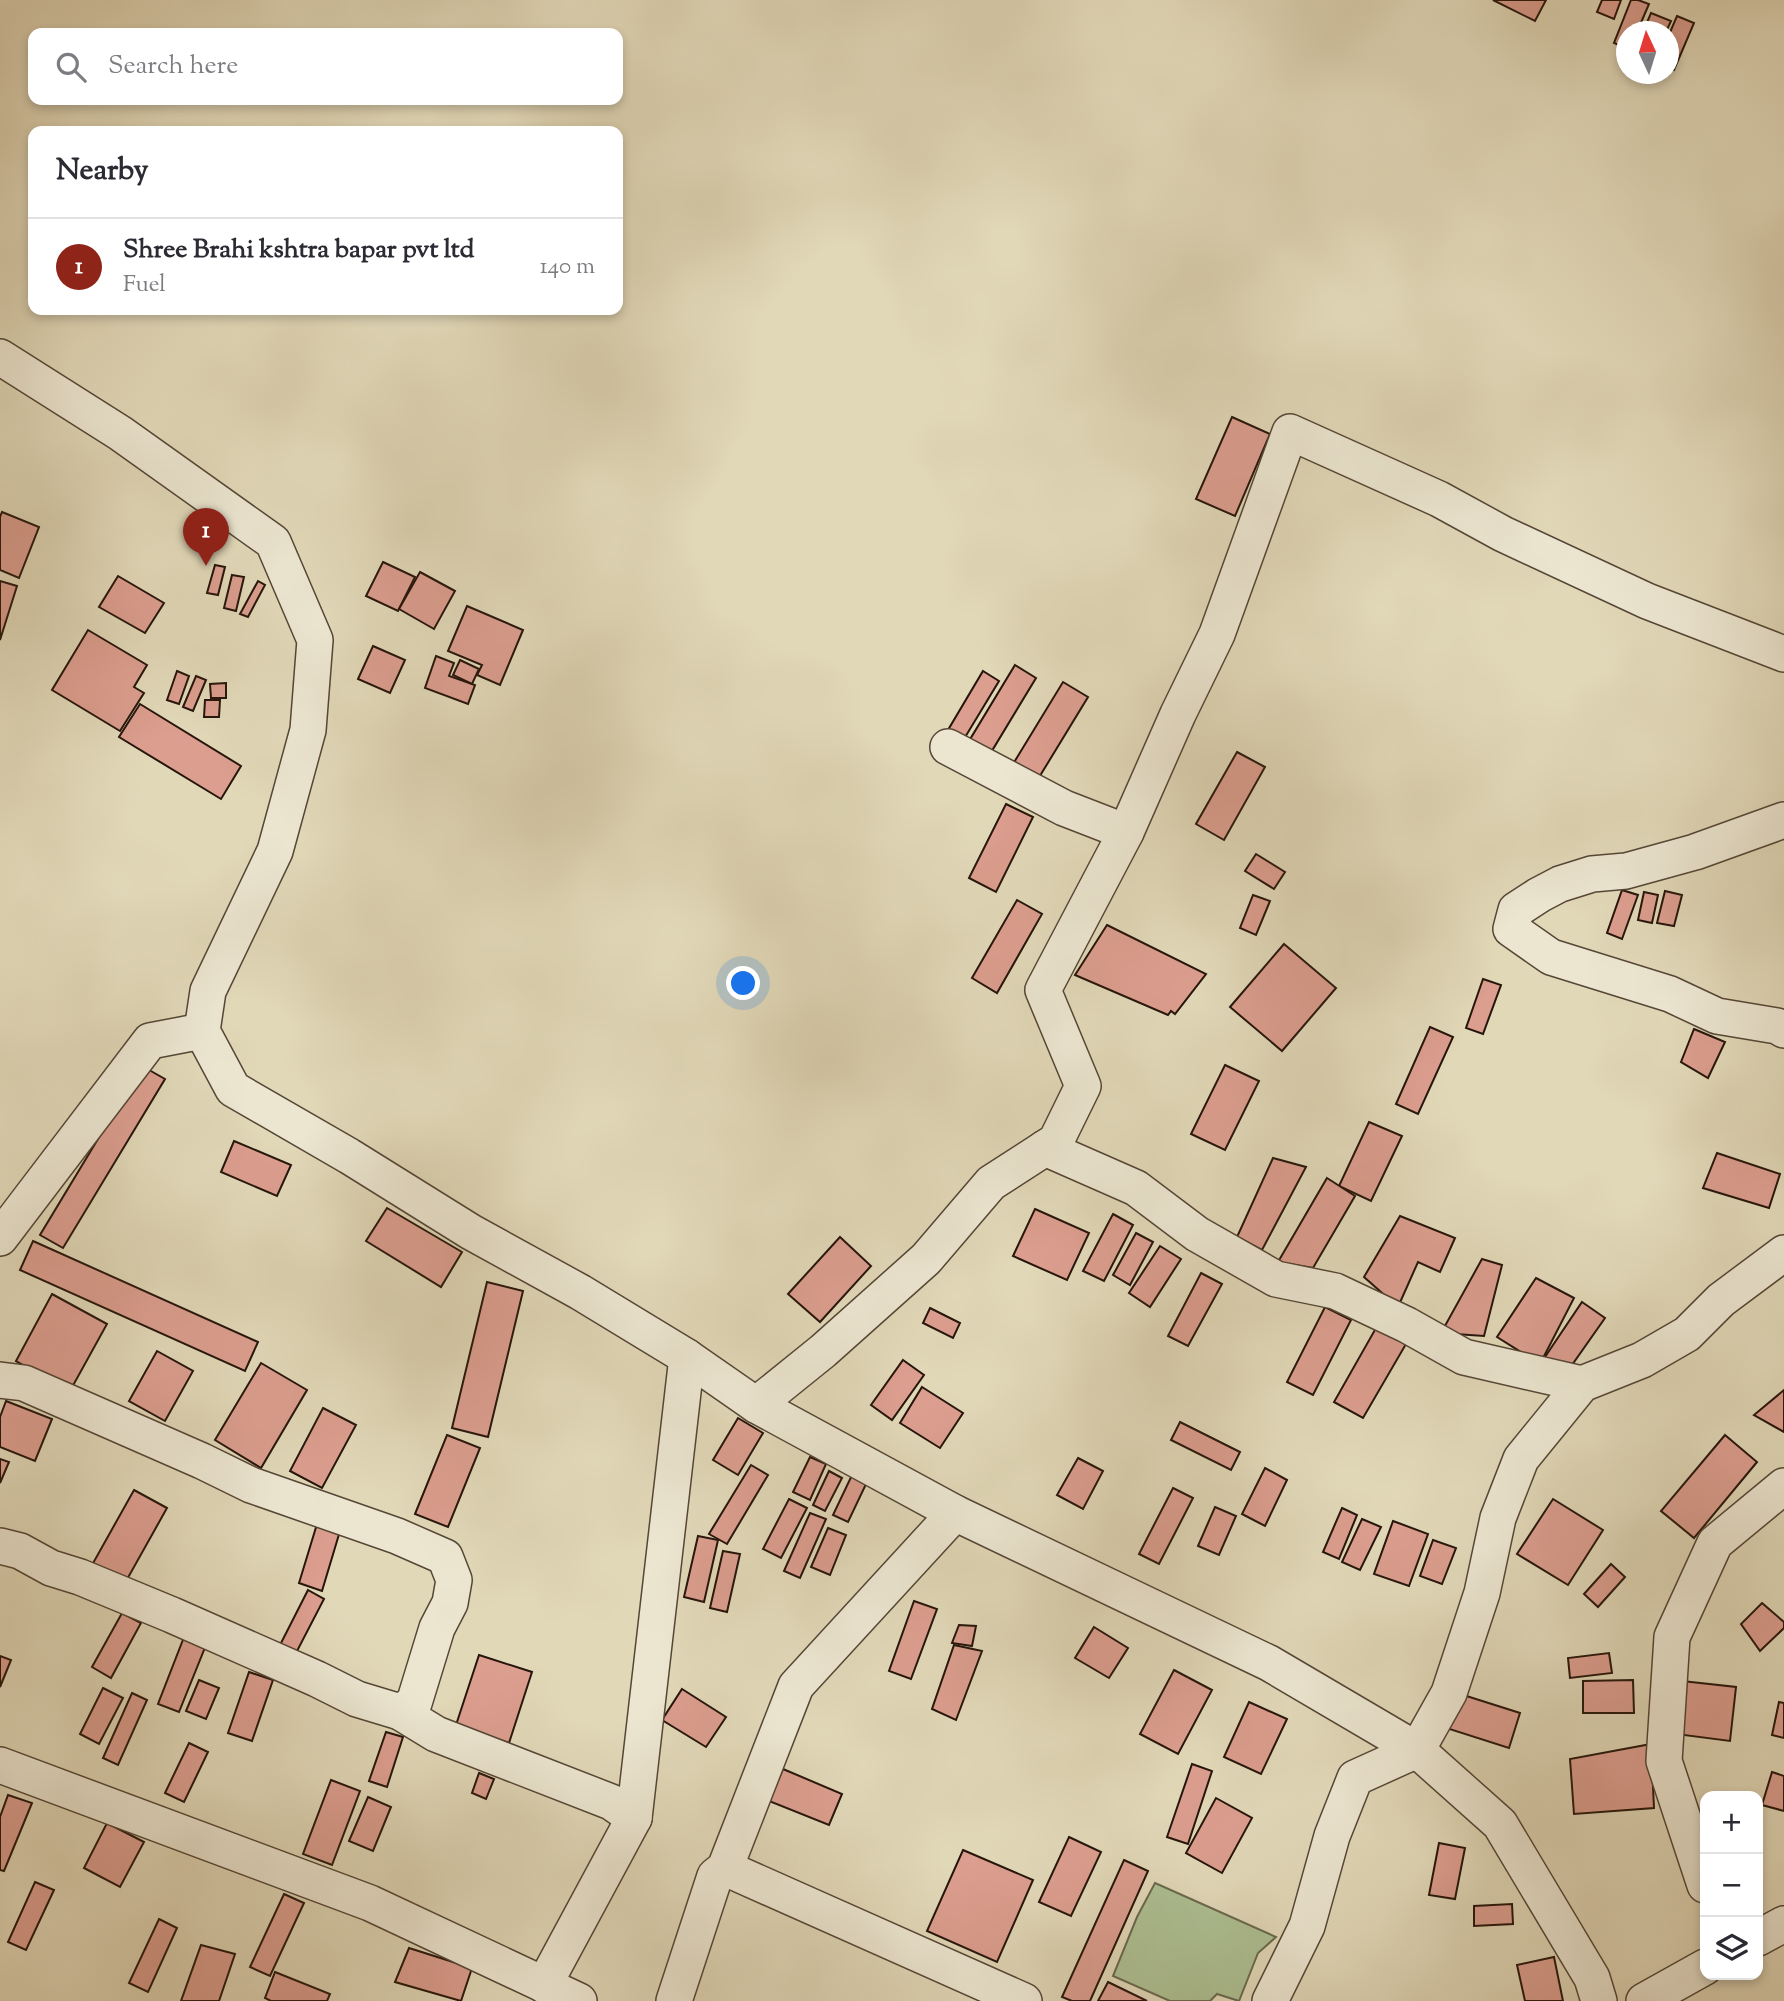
<!DOCTYPE html>
<meta charset="utf-8">
<style>
body{margin:0;font-family:"Sorts Mill Goudy",serif;background:#f2f2f3;color:#2b2b33}
.controls{position:absolute;right:21px;bottom:21px;display:grid;overflow:hidden;border-radius:14px;box-shadow:0 4px 10px #0003}
.controls button{width:63px;height:63px;display:grid;place-items:center;padding:0;border:0;border-bottom:2px solid #e1e1e2;background:#fff;color:#2b2b33;font:35px sans-serif}
.compass{position:absolute;left:1616px;top:21px;width:63px;height:63px;border-radius:50%;background:#fff;box-shadow:0 4px 10px #0003;rotate:356deg}
.you{position:absolute;left:744px;top:984px;width:24px;height:24px;margin:-18px;border:5px solid #fff;border-radius:50%;background:#1a73e8;box-shadow:0 0 0 10px #1a73e833}
.badge{display:grid;place-items:center;width:46px;height:46px;border-radius:50%;background:#8f2418;color:#fff;font-size:23px;font-weight:700}
.pin{position:absolute;translate:-50% -58px;filter:drop-shadow(0 2px 4px #0008)}
.pin::after{content:'';position:absolute;top:37px;width:24px;height:21px;background:inherit;clip-path:polygon(0 0,100% 0,50% 100%)}
.list{margin:0;padding:0;list-style:none}
h2{display:flex;justify-content:space-between;align-items:center;height:91px;margin:0;padding:0 28px;font-size:30px}
h2 small{font-size:23px;font-weight:400;color:#7c7c81}
.list li{display:grid;grid-template-columns:46px 1fr auto;gap:21px;align-items:center;box-sizing:border-box;height:98px;padding:0 28px;border-top:2px solid #e1e1e2}
.list b{display:block;font-size:26px;white-space:nowrap}
.list p{margin:0;font-size:23px;white-space:nowrap;color:#7c7c81}
.list em{font-size:23px;font-style:normal;color:#7c7c81}
.icon{flex:none;width:38px;height:38px;fill:none;stroke:currentColor;stroke-width:2;stroke-linecap:round;stroke-linejoin:round}
.map{position:relative;flex:none;width:1784px;height:2001px;overflow:hidden}
.search{position:absolute;background:#fff;box-shadow:0 4px 10px #0003;left:28px;top:28px;width:595px;height:77px;display:flex;align-items:center;gap:18px;box-sizing:border-box;padding:0 24px;border-radius:14px;color:#7c7c81;font-size:26px}
.panel{position:absolute;background:#fff;box-shadow:0 4px 10px #0003;left:28px;top:126px;width:595px;height:189px;border-radius:14px}
.map>svg:first-child{display:block}
.green{fill:#adc093;stroke:#6a6a4f;stroke-width:2}
.building{fill:#dc9e8f;stroke:#26150b;stroke-width:2}
.lines{fill:none;stroke-linecap:round;stroke-linejoin:round}
.minor-casing{stroke:#554636;stroke-width:38}
.minor{stroke:#ece6d1;stroke-width:35}
</style>
<div class="map">
<svg width="1784" height="2001" viewBox="0 0 1784 2001">
<rect width="100%" height="100%" fill="#e1d8b8"/>
<filter id="stains"><feTurbulence type="fractalNoise" baseFrequency=".00286" numOctaves="4"/><feColorMatrix values="0 0 0 0 .2 0 0 0 0 .09 0 0 0 0 .02 0 0 0 .5 -.17"/></filter>
<radialGradient id="worn" r=".72"><stop offset=".6" stop-color="#630" stop-opacity="0"/><stop offset="1" stop-color="#630" stop-opacity=".3"/></radialGradient>
<path class="green" d="M 1155,1883 L 1276,1937 L 1258,1953 L 1239,2001 L 1217,1994 L 1210,2001 L 1170,2001 L 1113,1976 L 1137,1917 Z"/>
<g class="building">
<path d="M 1493,0 L 1546,0 L 1535,21 Z"/>
<path d="M 1602,0 L 1621,0 L 1614,19 L 1597,12 Z"/>
<path d="M 1631,0 L 1638,0 L 1649,4 L 1637,32 L 1626,32 L 1626,48 L 1614,43 Z"/>
<path d="M 1651,13 L 1671,21 L 1666,32 L 1643,32 Z"/>
<path d="M 1677,16 L 1694,23 L 1674,70 L 1668,67 L 1668,37 Z"/>
<path d="M 1232,417 L 1270,434 L 1235,516 L 1196,499 Z"/>
<path d="M 2,512 L 39,527 L 19,578 L 0,570 L 0,517 Z"/>
<path d="M 383,562 L 415,577 L 398,611 L 366,596 Z"/>
<path d="M 215,565 L 225,567 L 218,595 L 207,593 Z"/>
<path d="M 420,572 L 455,591 L 434,629 L 399,609 Z"/>
<path d="M 232,575 L 244,577 L 236,611 L 224,608 Z"/>
<path d="M 118,576 L 164,603 L 145,633 L 99,607 Z"/>
<path d="M 0,581 L 17,586 L 0,640 Z"/>
<path d="M 258,581 L 265,585 L 248,617 L 240,614 Z"/>
<path d="M 467,606 L 523,630 L 500,685 L 477,675 L 482,665 L 448,651 Z"/>
<path d="M 88,630 L 147,665 L 134,687 L 144,693 L 120,731 L 52,690 Z"/>
<path d="M 373,646 L 405,660 L 390,693 L 358,679 Z"/>
<path d="M 436,656 L 454,663 L 449,676 L 475,685 L 468,704 L 425,688 Z"/>
<path d="M 460,660 L 479,669 L 472,684 L 453,675 Z"/>
<path d="M 1015,665 L 1036,678 L 990,754 L 969,741 Z"/>
<path d="M 177,671 L 189,676 L 179,704 L 167,700 Z"/>
<path d="M 983,671 L 999,681 L 964,739 L 948,730 Z"/>
<path d="M 196,676 L 206,680 L 193,711 L 183,707 Z"/>
<path d="M 1063,682 L 1088,697 L 1035,784 L 1010,769 Z"/>
<path d="M 226,683 L 226,698 L 211,698 L 210,684 Z"/>
<path d="M 205,700 L 220,700 L 219,717 L 204,717 Z"/>
<path d="M 140,704 L 241,766 L 221,799 L 119,737 Z"/>
<path d="M 1237,752 L 1265,767 L 1224,840 L 1196,824 Z"/>
<path d="M 1006,804 L 1033,817 L 996,892 L 969,878 Z"/>
<path d="M 1256,854 L 1285,872 L 1274,889 L 1245,871 Z"/>
<path d="M 1622,890 L 1638,895 L 1622,939 L 1607,933 Z"/>
<path d="M 1665,891 L 1682,895 L 1674,926 L 1657,923 Z"/>
<path d="M 1644,892 L 1658,895 L 1652,923 L 1638,920 Z"/>
<path d="M 1253,895 L 1270,901 L 1256,935 L 1240,928 Z"/>
<path d="M 1017,900 L 1042,914 L 997,993 L 972,978 Z"/>
<path d="M 1107,925 L 1206,974 L 1175,1014 L 1171,1011 L 1168,1015 L 1075,975 Z"/>
<path d="M 1284,944 L 1336,988 L 1282,1051 L 1230,1007 Z"/>
<path d="M 1483,979 L 1501,985 L 1483,1034 L 1466,1028 Z"/>
<path d="M 1430,1027 L 1453,1037 L 1418,1114 L 1396,1104 Z"/>
<path d="M 1694,1029 L 1725,1042 L 1708,1078 L 1681,1062 Z"/>
<path d="M 1225,1065 L 1259,1081 L 1225,1150 L 1191,1134 Z"/>
<path d="M 142,1066 L 165,1079 L 63,1248 L 40,1235 Z"/>
<path d="M 1369,1122 L 1402,1136 L 1371,1201 L 1339,1186 Z"/>
<path d="M 234,1141 L 291,1165 L 277,1196 L 221,1172 Z"/>
<path d="M 1717,1153 L 1780,1174 L 1769,1208 L 1703,1188 Z"/>
<path d="M 1273,1158 L 1306,1167 L 1262,1250 L 1237,1237 Z"/>
<path d="M 1327,1178 L 1355,1196 L 1313,1268 L 1278,1262 Z"/>
<path d="M 387,1208 L 462,1252 L 441,1287 L 366,1241 Z"/>
<path d="M 1035,1209 L 1089,1233 L 1067,1280 L 1013,1256 Z"/>
<path d="M 1113,1214 L 1133,1225 L 1104,1281 L 1083,1271 Z"/>
<path d="M 1400,1216 L 1455,1238 L 1440,1272 L 1418,1262 L 1398,1307 L 1364,1277 Z"/>
<path d="M 1136,1233 L 1153,1242 L 1130,1285 L 1113,1275 Z"/>
<path d="M 840,1237 L 871,1266 L 820,1322 L 788,1294 Z"/>
<path d="M 33,1241 L 258,1342 L 245,1371 L 20,1270 Z"/>
<path d="M 1160,1246 L 1181,1259 L 1150,1307 L 1129,1293 Z"/>
<path d="M 1482,1259 L 1502,1265 L 1484,1336 L 1441,1333 Z"/>
<path d="M 1201,1273 L 1222,1284 L 1188,1346 L 1168,1336 Z"/>
<path d="M 1536,1278 L 1574,1298 L 1540,1364 L 1497,1337 Z"/>
<path d="M 487,1282 L 523,1291 L 488,1437 L 452,1428 Z"/>
<path d="M 52,1294 L 107,1324 L 70,1391 L 16,1361 Z"/>
<path d="M 1582,1302 L 1605,1318 L 1567,1372 L 1545,1357 Z"/>
<path d="M 1325,1307 L 1351,1320 L 1313,1395 L 1287,1382 Z"/>
<path d="M 930,1308 L 960,1323 L 953,1338 L 923,1323 Z"/>
<path d="M 1376,1328 L 1406,1344 L 1363,1418 L 1334,1402 Z"/>
<path d="M 157,1351 L 193,1371 L 165,1421 L 129,1401 Z"/>
<path d="M 903,1360 L 924,1375 L 892,1420 L 871,1405 Z"/>
<path d="M 261,1363 L 307,1390 L 261,1468 L 215,1440 Z"/>
<path d="M 922,1387 L 963,1413 L 940,1448 L 900,1423 Z"/>
<path d="M 1784,1390 L 1784,1432 L 1754,1415 Z"/>
<path d="M 6,1401 L 52,1419 L 35,1461 L 0,1447 L 0,1417 Z"/>
<path d="M 323,1408 L 356,1425 L 322,1488 L 290,1471 Z"/>
<path d="M 738,1418 L 763,1433 L 738,1475 L 713,1460 Z"/>
<path d="M 1180,1422 L 1240,1452 L 1231,1470 L 1171,1440 Z"/>
<path d="M 447,1435 L 480,1448 L 448,1527 L 415,1514 Z"/>
<path d="M 1725,1435 L 1757,1462 L 1694,1538 L 1661,1511 Z"/>
<path d="M 810,1457 L 826,1464 L 810,1500 L 793,1492 Z"/>
<path d="M 1078,1458 L 1103,1471 L 1083,1509 L 1057,1495 Z"/>
<path d="M 0,1459 L 9,1462 L 0,1483 Z"/>
<path d="M 751,1465 L 768,1475 L 727,1544 L 709,1534 Z"/>
<path d="M 1265,1468 L 1287,1480 L 1265,1526 L 1242,1514 Z"/>
<path d="M 829,1471 L 842,1478 L 825,1511 L 813,1505 Z"/>
<path d="M 852,1475 L 867,1482 L 848,1522 L 833,1515 Z"/>
<path d="M 1173,1488 L 1193,1498 L 1159,1564 L 1139,1554 Z"/>
<path d="M 134,1490 L 167,1508 L 125,1583 L 92,1565 Z"/>
<path d="M 789,1499 L 807,1508 L 781,1558 L 763,1549 Z"/>
<path d="M 1553,1499 L 1603,1530 L 1568,1585 L 1517,1554 Z"/>
<path d="M 1215,1507 L 1236,1516 L 1219,1555 L 1198,1546 Z"/>
<path d="M 1342,1508 L 1357,1515 L 1339,1559 L 1323,1552 Z"/>
<path d="M 810,1513 L 826,1519 L 800,1578 L 784,1571 Z"/>
<path d="M 1362,1519 L 1381,1527 L 1360,1570 L 1342,1562 Z"/>
<path d="M 1393,1521 L 1428,1534 L 1409,1586 L 1374,1574 Z"/>
<path d="M 317,1524 L 340,1531 L 322,1591 L 299,1583 Z"/>
<path d="M 828,1528 L 846,1535 L 830,1575 L 811,1567 Z"/>
<path d="M 698,1536 L 718,1540 L 704,1602 L 684,1597 Z"/>
<path d="M 1433,1540 L 1456,1548 L 1442,1584 L 1420,1576 Z"/>
<path d="M 723,1551 L 740,1554 L 727,1612 L 710,1608 Z"/>
<path d="M 1611,1564 L 1625,1577 L 1598,1607 L 1584,1594 Z"/>
<path d="M 308,1590 L 324,1599 L 296,1653 L 280,1645 Z"/>
<path d="M 914,1601 L 937,1609 L 911,1679 L 889,1671 Z"/>
<path d="M 1762,1603 L 1784,1622 L 1784,1628 L 1760,1651 L 1741,1624 Z"/>
<path d="M 122,1613 L 141,1623 L 111,1678 L 92,1667 Z"/>
<path d="M 959,1625 L 976,1626 L 972,1646 L 952,1643 Z"/>
<path d="M 1094,1627 L 1128,1648 L 1109,1678 L 1075,1658 Z"/>
<path d="M 186,1632 L 208,1640 L 179,1712 L 158,1704 Z"/>
<path d="M 954,1645 L 982,1651 L 956,1720 L 932,1709 Z"/>
<path d="M 1609,1653 L 1612,1673 L 1570,1678 L 1568,1658 Z"/>
<path d="M 479,1655 L 532,1672 L 509,1743 L 456,1725 Z"/>
<path d="M 0,1656 L 11,1660 L 0,1687 Z"/>
<path d="M 1174,1670 L 1212,1690 L 1178,1754 L 1140,1734 Z"/>
<path d="M 249,1672 L 273,1680 L 252,1741 L 228,1733 Z"/>
<path d="M 199,1680 L 219,1688 L 206,1719 L 186,1711 Z"/>
<path d="M 1633,1680 L 1634,1713 L 1583,1713 L 1583,1681 Z"/>
<path d="M 1682,1681 L 1736,1687 L 1730,1741 L 1676,1734 Z"/>
<path d="M 103,1688 L 123,1698 L 99,1744 L 80,1734 Z"/>
<path d="M 682,1689 L 726,1717 L 706,1747 L 662,1720 Z"/>
<path d="M 132,1693 L 147,1700 L 118,1765 L 103,1758 Z"/>
<path d="M 1457,1693 L 1520,1713 L 1509,1748 L 1443,1727 Z"/>
<path d="M 1249,1702 L 1287,1719 L 1261,1774 L 1224,1757 Z"/>
<path d="M 1779,1702 L 1784,1703 L 1784,1738 L 1772,1735 Z"/>
<path d="M 386,1732 L 403,1737 L 387,1787 L 369,1781 Z"/>
<path d="M 189,1743 L 208,1752 L 184,1802 L 165,1793 Z"/>
<path d="M 1651,1744 L 1654,1808 L 1574,1814 L 1570,1759 Z"/>
<path d="M 1192,1764 L 1212,1771 L 1188,1844 L 1167,1837 Z"/>
<path d="M 783,1769 L 842,1794 L 829,1825 L 769,1801 Z"/>
<path d="M 1772,1772 L 1784,1776 L 1784,1811 L 1762,1805 Z"/>
<path d="M 479,1773 L 494,1779 L 486,1799 L 472,1793 Z"/>
<path d="M 331,1780 L 360,1791 L 332,1865 L 303,1854 Z"/>
<path d="M 8,1795 L 32,1803 L 4,1871 L 0,1870 L 0,1817 Z"/>
<path d="M 368,1797 L 391,1807 L 373,1851 L 349,1841 Z"/>
<path d="M 1216,1798 L 1252,1818 L 1222,1873 L 1186,1853 Z"/>
<path d="M 107,1823 L 144,1842 L 120,1887 L 84,1868 Z"/>
<path d="M 1069,1837 L 1101,1852 L 1071,1916 L 1039,1902 Z"/>
<path d="M 1439,1843 L 1465,1848 L 1455,1899 L 1429,1895 Z"/>
<path d="M 963,1850 L 1033,1880 L 997,1962 L 927,1931 Z"/>
<path d="M 1124,1860 L 1148,1871 L 1090,2001 L 1072,2001 L 1062,1997 Z"/>
<path d="M 35,1882 L 54,1890 L 26,1950 L 8,1942 Z"/>
<path d="M 284,1894 L 304,1903 L 270,1976 L 250,1967 Z"/>
<path d="M 1512,1904 L 1513,1924 L 1474,1926 L 1474,1906 Z"/>
<path d="M 159,1919 L 177,1928 L 148,1992 L 129,1983 Z"/>
<path d="M 201,1945 L 235,1954 L 219,2001 L 181,2001 Z"/>
<path d="M 409,1948 L 472,1968 L 461,2001 L 395,1982 Z"/>
<path d="M 1554,1957 L 1563,2001 L 1525,2001 L 1517,1965 Z"/>
<path d="M 275,1972 L 330,1994 L 327,2001 L 271,2001 L 265,1998 Z"/>
<path d="M 1108,1982 L 1147,2001 L 1098,2001 Z"/>
</g>
<g class="lines">
<g class="minor-casing">
<g id="minor">
<path d="M 0,357 L 120,433 L 273,542 L 315,640 L 308,730 L 275,851 L 208,991 L 202,1031 L 233,1089 L 349,1156 L 471,1232 L 580,1292 L 687,1357 L 756,1405 L 955,1513 L 1269,1663 L 1417,1750 L 1500,1824 L 1592,1978 L 1599,2001"/>
<path d="M 1784,820 L 1695,852 L 1626,871 L 1592,874 L 1560,884 L 1539,895 L 1516,910 L 1511,929 L 1551,957 L 1670,994 L 1717,1016 L 1777,1026 L 1784,1030"/>
<path d="M 1126,832 L 1178,714 L 1217,634 L 1290,432 L 1439,499 L 1503,534 L 1647,601 L 1784,654"/>
<path d="M 1045,1148 L 1136,1188 L 1197,1234 L 1276,1279 L 1335,1291 L 1407,1325 L 1464,1357 L 1582,1384"/>
<path d="M 0,1238 L 150,1041 L 202,1031"/>
<path d="M 0,1380 L 24,1383 L 202,1461 L 251,1485 L 397,1536 L 445,1557 L 454,1580 L 450,1603 L 437,1628 L 414,1703 L 400,1712 L 357,1699 L 317,1679 L 172,1615 L 80,1577 L 51,1568 L 20,1551 L 0,1546"/>
<path d="M 756,1405 L 823,1351 L 926,1259 L 991,1183 L 1056,1141 L 1083,1086 L 1043,990 L 1126,832 L 1064,808 L 948,747"/>
<path d="M 400,1712 L 436,1734 L 611,1802 L 634,1818"/>
<path d="M 0,1765 L 370,1903 L 579,2001"/>
<path d="M 725,1868 L 1024,2001"/>
<path d="M 1705,1885 L 1664,1761 L 1672,1637 L 1715,1543 L 1784,1486"/>
<path d="M 1758,1938 L 1784,1924"/>
<path d="M 544,1985 L 634,1818 L 687,1357"/>
<path d="M 674,2001 L 715,1876 L 725,1868 L 796,1686 L 955,1513"/>
<path d="M 1270,2001 L 1307,1926 L 1332,1836 L 1355,1778 L 1417,1750 L 1449,1693 L 1482,1593 L 1498,1518 L 1521,1459 L 1582,1384 L 1642,1360 L 1687,1334 L 1721,1300 L 1784,1253"/>
<path d="M 1644,2001 L 1705,1967"/>
</g>
</g>
<use href="#minor" class="minor"/>
</g>
<rect width="100%" height="100%" filter="url(#stains)"/>
<rect width="100%" height="100%" fill="url(#worn)"/>
</svg>
<div class="controls">
<button>+</button>
<button>−</button>
<button><svg class="icon" aria-label="layers" viewBox="0 0 24 24"><path d="M12 4l9 5-9 5-9-5zM3 14l9 5 9-5"/></svg></button>
</div>
<svg class="compass" viewBox="-18 -18 36 36"><path d="M0-13l5 13h-10z" fill="#e53935"/><path d="M0 13l5-13h-10z" fill="#7c7c81"/></svg>
<div class="you"></div>
<div class="pin badge" style="left:206px;top:566px">1</div>
<div class="search"><svg class="icon" aria-label="search" viewBox="0 0 24 24"><circle cx="10" cy="10" r="6"/><path d="M15 15l6 6"/></svg>Search here</div>
<section class="panel">
<h2>Nearby<small></small></h2>
<ul class="list">
<li><span class="badge">1</span><div><b>Shree Brahi kshtra bapar pvt ltd</b><p>Fuel</p></div><em>140 m</em></li>
</ul>
</section>
</div>
